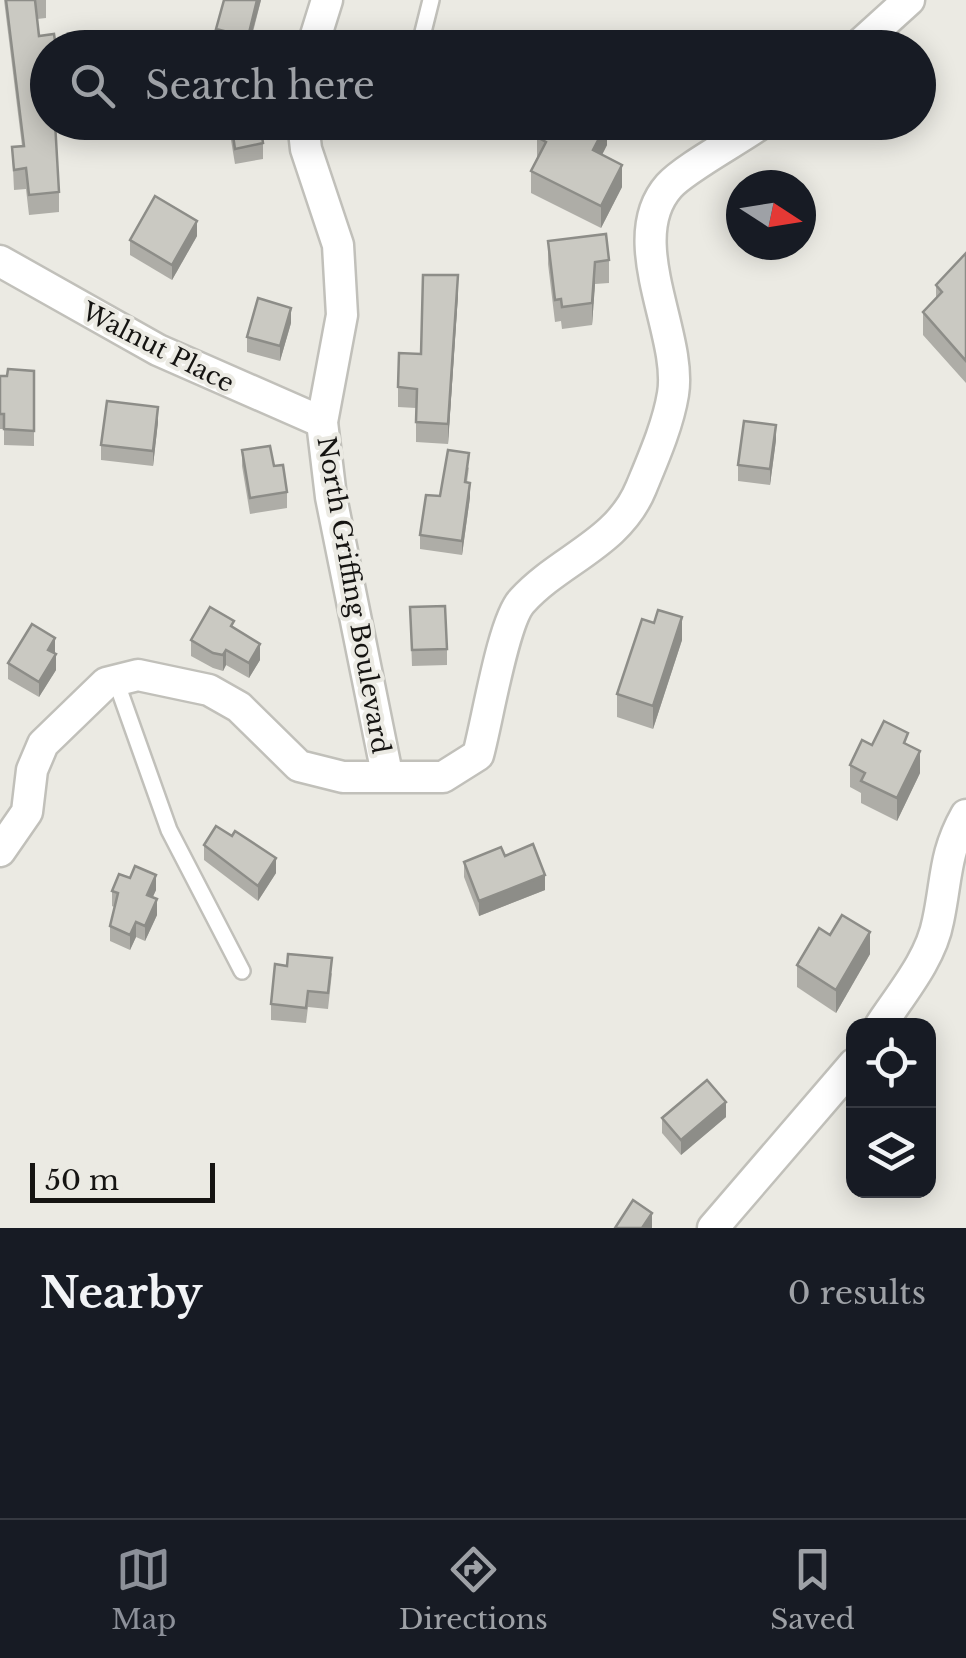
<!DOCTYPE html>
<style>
body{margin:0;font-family:"Libre Baskerville",serif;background:#242831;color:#f1f3f6}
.controls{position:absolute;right:30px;bottom:30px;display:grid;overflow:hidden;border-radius:20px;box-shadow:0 5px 25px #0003}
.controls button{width:90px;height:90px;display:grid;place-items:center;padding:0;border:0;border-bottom:2px solid #363941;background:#171b24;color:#f1f3f6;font:50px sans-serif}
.compass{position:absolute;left:726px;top:170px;width:90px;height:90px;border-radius:50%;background:#171b24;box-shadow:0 5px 25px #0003;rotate:102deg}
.scale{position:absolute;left:30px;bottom:25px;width:185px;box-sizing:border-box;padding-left:10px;border:5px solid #151412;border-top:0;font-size:28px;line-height:35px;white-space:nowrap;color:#151412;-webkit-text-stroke:8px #ebeae3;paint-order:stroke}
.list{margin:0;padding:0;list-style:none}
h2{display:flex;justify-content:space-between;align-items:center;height:130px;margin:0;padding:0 40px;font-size:42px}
h2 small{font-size:32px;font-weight:400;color:#9ea1a6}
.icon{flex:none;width:55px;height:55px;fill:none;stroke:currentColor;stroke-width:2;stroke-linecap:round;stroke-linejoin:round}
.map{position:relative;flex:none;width:966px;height:1228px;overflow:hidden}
.search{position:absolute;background:#171b24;box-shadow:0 5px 25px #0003;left:30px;right:30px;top:30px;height:110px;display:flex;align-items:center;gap:25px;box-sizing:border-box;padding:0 35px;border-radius:55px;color:#9ea1a6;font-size:38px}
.sheet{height:290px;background:#171b24}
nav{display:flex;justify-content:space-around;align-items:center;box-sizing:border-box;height:140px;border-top:2px solid #363941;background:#171b24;font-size:28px;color:#9ea1a6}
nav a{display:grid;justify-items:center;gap:5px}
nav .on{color:#8c9099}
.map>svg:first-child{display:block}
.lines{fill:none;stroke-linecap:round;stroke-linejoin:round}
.service-casing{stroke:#c1c0ba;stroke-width:20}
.minor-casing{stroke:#c1c0ba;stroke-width:35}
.service{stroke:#fff;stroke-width:15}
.minor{stroke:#fff;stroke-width:30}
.wall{fill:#aeada7}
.shaded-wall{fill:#8d8d88}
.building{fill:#cac9c2;stroke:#8d8d88;stroke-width:2.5}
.labels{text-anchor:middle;stroke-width:8;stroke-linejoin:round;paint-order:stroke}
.street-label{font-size:25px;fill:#151412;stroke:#ebeae3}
</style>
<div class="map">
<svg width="966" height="1228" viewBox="0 0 966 1228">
<rect width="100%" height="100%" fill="#ebeae3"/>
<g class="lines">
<g class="service-casing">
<g id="service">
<path d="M 419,48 L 431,0"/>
<path d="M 116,681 L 169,830 L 242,971"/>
</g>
</g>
<g class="minor-casing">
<g id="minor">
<path d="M 312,48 L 327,0"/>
<path d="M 856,48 L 909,0"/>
<path d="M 303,122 L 306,149 L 338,245 L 342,315 L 322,422 L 331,497 L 387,774"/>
<path d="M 0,261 L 158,350 L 322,422"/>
<path d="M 0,851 L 27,812 L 32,770 L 43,744 L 106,683 L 138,675 L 209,690 L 239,707 L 299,766 L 343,777 L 443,777 L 478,755 C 487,723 503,621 522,601 C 560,559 618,544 641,488 C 653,459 668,425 673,394 C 683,334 621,240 669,186 C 685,168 740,139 763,122"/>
<path d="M 880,1026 C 901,994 931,959 938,921 C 947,879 944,854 966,815"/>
<path d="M 713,1228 L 854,1064"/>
</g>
</g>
<use href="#service" class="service"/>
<use href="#minor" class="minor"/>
</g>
<g class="wall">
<path d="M 4,0 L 46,0 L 46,18 L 37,19 L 39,36 L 48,48 L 59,192 L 59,212 L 29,215 L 26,189 L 14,190 L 12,147 L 22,146 Z"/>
<path d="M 261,0 L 249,48 L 230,48 L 216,44 L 216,29 Z"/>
<path d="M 228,122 L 260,122 L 263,143 L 263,159 L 235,164 Z"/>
<path d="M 432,122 L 459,122 L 456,131 Z"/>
<path d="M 540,122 L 605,122 L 607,145 L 602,155 L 622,187 L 601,228 L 531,193 L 531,171 L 537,159 L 537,137 L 540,132 Z"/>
<path d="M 197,236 L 172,280 L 130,255 L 130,240 Z"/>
<path d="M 548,241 L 609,260 L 609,283 L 595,284 L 592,325 L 562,329 L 561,321 L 555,322 L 548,264 Z"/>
<path d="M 966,253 L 966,383 L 923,335 L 923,312 L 936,299 L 936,285 Z"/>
<path d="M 458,295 L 448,444 L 416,442 L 416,408 L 398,407 L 398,387 Z"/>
<path d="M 291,323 L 280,361 L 247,352 L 247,337 Z"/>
<path d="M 34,371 L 34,446 L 4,445 L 4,429 L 0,429 L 0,376 L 7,376 Z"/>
<path d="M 158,422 L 153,466 L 101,460 L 101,445 Z"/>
<path d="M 776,440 L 770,485 L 738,481 L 738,465 Z"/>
<path d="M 242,450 L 274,466 L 287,492 L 287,508 L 250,514 L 242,466 Z"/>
<path d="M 469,467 L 467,482 L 470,497 L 462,555 L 420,549 L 420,535 L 440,496 Z"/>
<path d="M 410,607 L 447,649 L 447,665 L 412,666 Z"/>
<path d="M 654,623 L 682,640 L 653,729 L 617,717 L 617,694 Z"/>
<path d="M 234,628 L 260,660 L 249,678 L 226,665 L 223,671 L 213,668 L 191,656 L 191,640 Z"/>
<path d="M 55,653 L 56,670 L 39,697 L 8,679 L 8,663 Z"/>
<path d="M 872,745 L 908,745 L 920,773 L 897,821 L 861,803 L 861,793 L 850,787 L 850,765 Z"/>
<path d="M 204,845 L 276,873 L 258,901 L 204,860 Z"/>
<path d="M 505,856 L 545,890 L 479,916 L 464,877 L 464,862 Z"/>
<path d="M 130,878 L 156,890 L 152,898 L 157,915 L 145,941 L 136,937 L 130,950 L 110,941 L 110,926 L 114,907 L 112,906 L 112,891 Z"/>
<path d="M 830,935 L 870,954 L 836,1013 L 797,987 L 797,965 Z"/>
<path d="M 332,973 L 328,1009 L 308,1007 L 306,1023 L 271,1020 L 271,1004 Z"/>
<path d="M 726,1117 L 681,1155 L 662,1133 L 662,1118 Z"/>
</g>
<g class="shaded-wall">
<path d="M 257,0 L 261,0 L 248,48 L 248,37 Z"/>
<path d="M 607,123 L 607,145 L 593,172 L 593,150 Z"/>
<path d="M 622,165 L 622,187 L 601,228 L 601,206 Z"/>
<path d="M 197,221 L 197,236 L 172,280 L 172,265 Z"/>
<path d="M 595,262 L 595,284 L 592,325 L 592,303 Z"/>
<path d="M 458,275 L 458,295 L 448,444 L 448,424 Z"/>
<path d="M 291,308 L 291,323 L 280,361 L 280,346 Z"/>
<path d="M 158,407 L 158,422 L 153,466 L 153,451 Z"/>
<path d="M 776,425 L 776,440 L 770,485 L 770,469 Z"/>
<path d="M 470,483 L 470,497 L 462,555 L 462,541 Z"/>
<path d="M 682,617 L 682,640 L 653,729 L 653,706 Z"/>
<path d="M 55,638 L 55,653 L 48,665 L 48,650 Z"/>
<path d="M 260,644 L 260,660 L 249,678 L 249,663 Z"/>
<path d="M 226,650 L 226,665 L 223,671 L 223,655 Z"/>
<path d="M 56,654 L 56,670 L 39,697 L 39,682 Z"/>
<path d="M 920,751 L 920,773 L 897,821 L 897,798 Z"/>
<path d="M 276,858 L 276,873 L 258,901 L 258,886 Z"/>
<path d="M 156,875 L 156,890 L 147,910 L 147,895 Z"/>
<path d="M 545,875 L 545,890 L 479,916 L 479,901 Z"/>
<path d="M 157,899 L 157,915 L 145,941 L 145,926 Z"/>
<path d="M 136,922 L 136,937 L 130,950 L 130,935 Z"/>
<path d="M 870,932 L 870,954 L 836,1013 L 836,990 Z"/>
<path d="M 726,1102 L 726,1117 L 681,1155 L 681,1140 Z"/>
<path d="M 652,1213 L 652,1228 L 642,1228 Z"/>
</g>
<g class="building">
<path d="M 6,0 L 35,0 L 39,36 L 54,34 L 56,48 L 48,48 L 48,122 L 55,122 L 59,192 L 29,195 L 26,168 L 14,170 L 12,147 L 24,146 Z"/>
<path d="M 224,0 L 257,0 L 248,37 L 216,29 Z"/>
<path d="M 448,32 L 492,48 L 443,48 Z"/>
<path d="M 231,122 L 260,122 L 263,143 L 235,149 Z"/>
<path d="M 544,122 L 607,123 L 593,150 L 622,165 L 601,206 L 531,171 L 546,142 L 537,137 Z"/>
<path d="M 155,196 L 197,221 L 172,265 L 130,240 Z"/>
<path d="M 606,234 L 609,260 L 595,262 L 592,303 L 562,307 L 561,299 L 555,300 L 548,241 Z"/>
<path d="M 966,253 L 966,361 L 923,312 L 942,292 L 936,285 Z"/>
<path d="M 423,275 L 458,275 L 448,424 L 416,422 L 417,389 L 398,387 L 399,353 L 421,354 Z"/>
<path d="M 258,298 L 291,308 L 280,346 L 247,337 Z"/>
<path d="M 8,369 L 34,371 L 34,431 L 4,429 L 4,414 L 0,414 L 0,376 L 7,376 Z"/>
<path d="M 107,401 L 158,407 L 153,451 L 101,445 Z"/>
<path d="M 744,421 L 776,425 L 770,469 L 738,465 Z"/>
<path d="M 270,446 L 274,466 L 283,465 L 287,492 L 250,498 L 242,450 Z"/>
<path d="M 448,450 L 469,453 L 465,482 L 470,483 L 462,541 L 420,535 L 426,495 L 440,496 Z"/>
<path d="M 445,606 L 447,649 L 412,650 L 410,607 Z"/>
<path d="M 210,607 L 234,621 L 231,626 L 260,644 L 249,663 L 226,650 L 223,655 L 213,653 L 191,640 Z"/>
<path d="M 658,610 L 682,617 L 653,706 L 617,694 L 642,619 L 654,623 Z"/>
<path d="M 32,624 L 55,638 L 48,650 L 56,654 L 39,682 L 8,663 Z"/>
<path d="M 884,721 L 908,733 L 904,743 L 920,751 L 897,798 L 861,781 L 865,773 L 850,765 L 862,740 L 872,745 Z"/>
<path d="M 216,826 L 232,836 L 235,831 L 276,858 L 258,886 L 204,845 Z"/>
<path d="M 533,844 L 545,875 L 479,901 L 464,862 L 501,847 L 505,856 Z"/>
<path d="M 135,866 L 156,875 L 147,895 L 157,899 L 145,926 L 136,922 L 130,935 L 110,926 L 118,893 L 112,891 L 119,874 L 130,878 Z"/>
<path d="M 842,915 L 870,932 L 836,990 L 797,965 L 819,928 L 830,935 Z"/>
<path d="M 288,954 L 332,958 L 328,993 L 308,991 L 306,1008 L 271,1004 L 275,964 L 287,966 Z"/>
<path d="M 707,1080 L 726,1102 L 681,1140 L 662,1118 Z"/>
<path d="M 633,1200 L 652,1213 L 642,1228 L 615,1228 Z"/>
</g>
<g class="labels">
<g class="street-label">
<text transform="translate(158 347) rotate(27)" y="9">Walnut Place</text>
<text transform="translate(354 595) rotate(80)" y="9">North Griffing Boulevard</text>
</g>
</g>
</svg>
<div class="controls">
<button><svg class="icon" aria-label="locate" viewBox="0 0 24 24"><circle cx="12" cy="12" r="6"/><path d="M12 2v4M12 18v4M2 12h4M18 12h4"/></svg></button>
<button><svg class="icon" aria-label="layers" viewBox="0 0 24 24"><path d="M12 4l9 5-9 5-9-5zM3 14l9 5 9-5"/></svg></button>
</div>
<svg class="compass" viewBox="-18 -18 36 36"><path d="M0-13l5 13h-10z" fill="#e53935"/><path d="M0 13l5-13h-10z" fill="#9ea1a6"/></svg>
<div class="scale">50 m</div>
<div class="search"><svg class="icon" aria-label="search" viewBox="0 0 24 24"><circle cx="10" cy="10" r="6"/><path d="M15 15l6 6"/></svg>Search here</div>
</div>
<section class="sheet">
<h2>Nearby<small>0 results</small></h2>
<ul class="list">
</ul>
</section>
<nav>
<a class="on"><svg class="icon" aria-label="map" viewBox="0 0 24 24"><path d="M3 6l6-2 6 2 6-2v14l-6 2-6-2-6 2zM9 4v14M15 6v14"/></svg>Map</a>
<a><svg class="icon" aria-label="directions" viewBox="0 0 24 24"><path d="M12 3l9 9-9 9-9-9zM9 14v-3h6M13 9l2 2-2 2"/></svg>Directions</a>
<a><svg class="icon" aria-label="saved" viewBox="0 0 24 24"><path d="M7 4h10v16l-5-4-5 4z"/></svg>Saved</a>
</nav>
